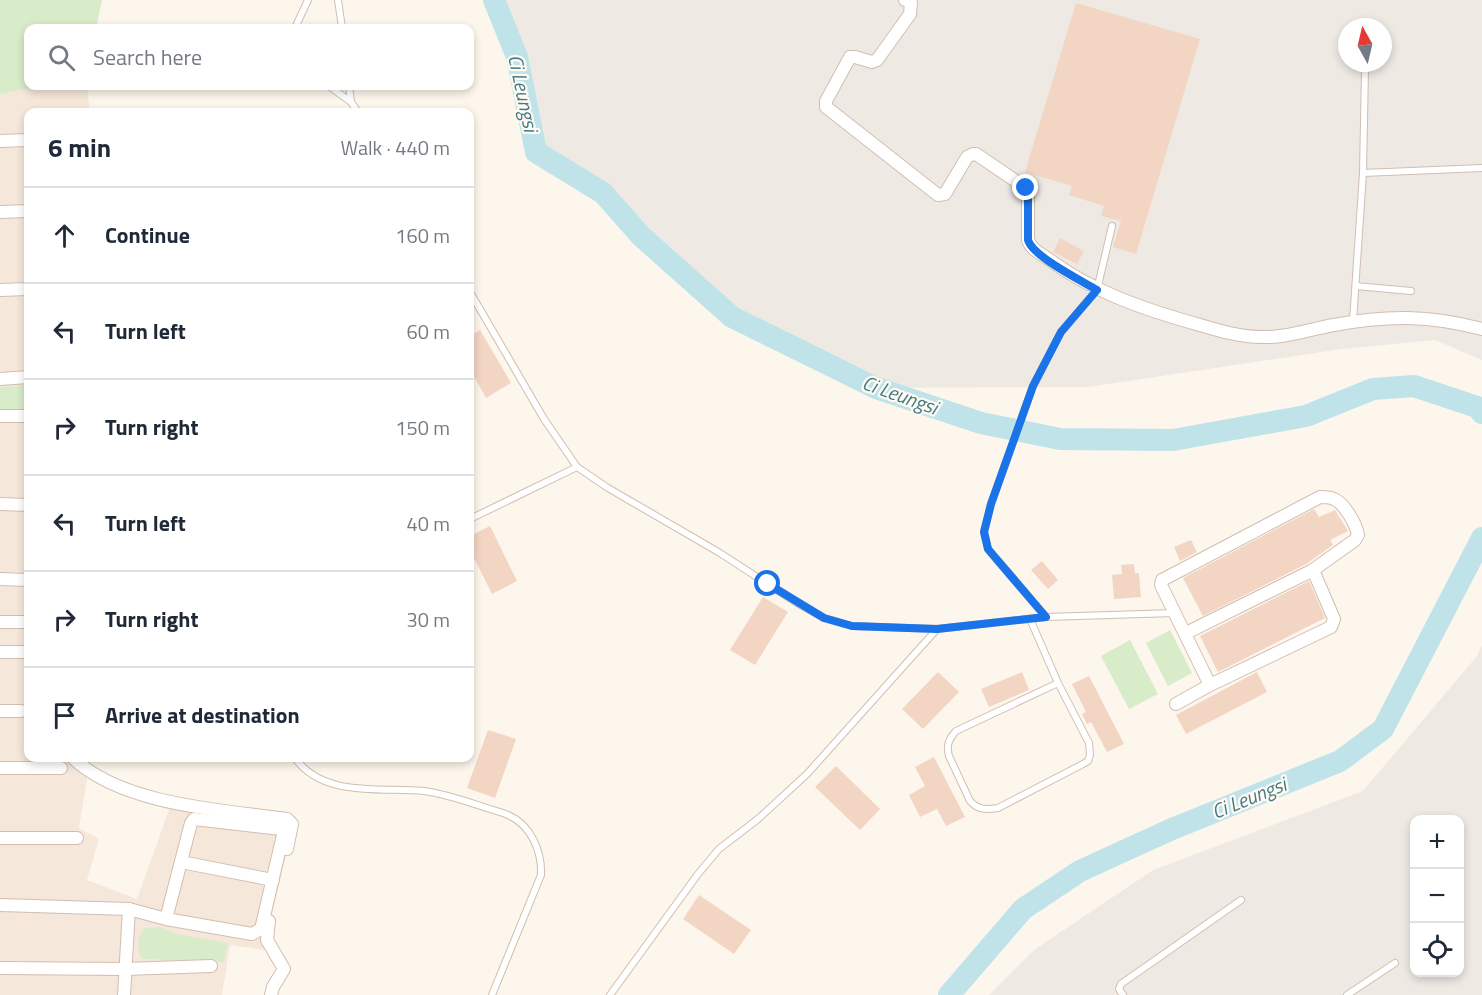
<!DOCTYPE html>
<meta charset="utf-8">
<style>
body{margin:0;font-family:"Titillium Web",sans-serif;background:#f6f6f7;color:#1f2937}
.controls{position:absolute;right:18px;bottom:18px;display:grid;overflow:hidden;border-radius:12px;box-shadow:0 3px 9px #0003}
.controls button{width:54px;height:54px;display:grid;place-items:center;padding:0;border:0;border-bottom:2px solid #e0e1e3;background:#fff;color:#1f2937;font:30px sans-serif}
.compass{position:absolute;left:1338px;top:18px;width:54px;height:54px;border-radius:50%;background:#fff;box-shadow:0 3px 9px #0003;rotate:352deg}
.stop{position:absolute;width:18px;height:18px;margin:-14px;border:4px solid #1a73e8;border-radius:50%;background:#fff}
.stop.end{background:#1a73e8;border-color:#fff;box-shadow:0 2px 6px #0008}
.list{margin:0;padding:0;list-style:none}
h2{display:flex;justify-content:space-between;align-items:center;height:78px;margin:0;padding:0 24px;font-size:26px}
h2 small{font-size:20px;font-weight:400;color:#747a83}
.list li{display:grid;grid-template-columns:39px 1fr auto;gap:18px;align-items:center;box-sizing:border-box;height:96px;padding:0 24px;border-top:2px solid #e0e1e3}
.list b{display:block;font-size:22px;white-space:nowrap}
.list em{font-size:20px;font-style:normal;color:#747a83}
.icon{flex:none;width:33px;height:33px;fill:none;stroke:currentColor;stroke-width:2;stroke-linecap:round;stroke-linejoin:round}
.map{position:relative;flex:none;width:1482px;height:995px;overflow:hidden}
.search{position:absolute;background:#fff;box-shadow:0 3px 9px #0003;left:24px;top:24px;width:450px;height:66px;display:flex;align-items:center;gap:15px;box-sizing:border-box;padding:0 21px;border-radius:12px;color:#747a83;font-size:22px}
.panel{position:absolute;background:#fff;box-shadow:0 3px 9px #0003;left:24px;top:108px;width:450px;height:654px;border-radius:12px}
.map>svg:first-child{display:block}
.residential{fill:#f5e8da}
.industrial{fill:#efe9e4;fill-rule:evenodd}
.green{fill:#d8ecc9}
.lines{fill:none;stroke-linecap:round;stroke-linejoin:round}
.river{stroke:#bfe3e8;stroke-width:22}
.building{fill:#f3d5c3}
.service-casing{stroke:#d1beb0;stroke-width:8}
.minor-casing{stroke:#d1beb0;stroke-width:14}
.service{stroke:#fff;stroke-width:6}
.minor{stroke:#fff;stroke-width:12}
.route{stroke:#1a73e8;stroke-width:8}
.labels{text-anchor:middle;stroke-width:4.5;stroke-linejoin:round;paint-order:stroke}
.water-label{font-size:20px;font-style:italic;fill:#437c86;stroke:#fffaf3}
</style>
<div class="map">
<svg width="1482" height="995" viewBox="0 0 1482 995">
<rect width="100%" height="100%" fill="#fdf6ec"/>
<path class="residential" d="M 41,86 L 87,86 L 90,112 L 28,112 L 28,758 L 74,758 L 88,773 L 79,828 L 99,839 L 87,880 L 137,899 L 170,807 L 293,825 L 264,950 L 230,945 L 222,995 L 0,995 L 0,94 Z"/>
<g class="industrial">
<path d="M 494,0 L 1482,0 L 1482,360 L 1435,340 L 1342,349 L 1088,387 L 876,388 L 732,317 L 664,256 L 603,193 L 536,152 L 517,57 ZM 1347,27 L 1383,27 L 1383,63 L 1347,63 Z"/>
<path d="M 1482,645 L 1482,995 L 989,995 L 1034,950 L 1153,870 L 1363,791 L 1477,656 ZM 1414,820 L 1460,820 L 1460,972 L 1414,972 Z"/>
</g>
<g class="green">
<path d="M 0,0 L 102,0 L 96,28 L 28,28 L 28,86 L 41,86 L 0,94 Z"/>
<path d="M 28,385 L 28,414 L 0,415 L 0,387 Z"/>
<path d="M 1170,630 L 1192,673 L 1168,686 L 1146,643 Z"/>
<path d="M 1130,640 L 1158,694 L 1129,709 L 1101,656 Z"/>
<path d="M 159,927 L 177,934 L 228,943 L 224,962 L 143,959 L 139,953 L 139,936 L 146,928 Z"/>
</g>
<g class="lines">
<g class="river">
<path d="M 494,0 L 517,57 L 536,152 L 603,193 L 641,236 L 732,317 L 876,388 L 981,423 L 1060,439 L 1173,440 L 1306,416 L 1373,389 L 1414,386 L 1477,407 L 1482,413"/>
<path d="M 949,995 L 1023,909 L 1080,871 L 1172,829 L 1340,761 L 1383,729 L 1482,538"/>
</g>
</g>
<g class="building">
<path d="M 1076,3 L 1200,39 L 1136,254 L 1113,247 L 1121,221 L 1101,216 L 1104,206 L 1069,195 L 1072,186 L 1025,172 Z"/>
<path d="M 1060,238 L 1084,251 L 1077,264 L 1053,252 Z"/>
<path d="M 480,330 L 511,383 L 486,398 L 470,369 L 470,336 Z"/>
<path d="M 1314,509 L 1319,517 L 1335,510 L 1348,531 L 1330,540 L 1333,545 L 1306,564 L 1203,616 L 1183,578 Z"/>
<path d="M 490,526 L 517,581 L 492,594 L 470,550 L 470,536 Z"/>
<path d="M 1191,540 L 1197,552 L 1180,561 L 1174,547 Z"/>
<path d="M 1042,561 L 1058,580 L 1048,589 L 1031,570 Z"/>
<path d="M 1134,564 L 1135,573 L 1139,573 L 1141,597 L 1114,599 L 1112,575 L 1122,574 L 1121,565 Z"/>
<path d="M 1309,581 L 1325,618 L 1218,672 L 1200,636 Z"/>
<path d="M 763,597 L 788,612 L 755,665 L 730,650 Z"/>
<path d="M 938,672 L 959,692 L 923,729 L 902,709 Z"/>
<path d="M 1022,672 L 1029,690 L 989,707 L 981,689 Z"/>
<path d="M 1257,672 L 1267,692 L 1186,734 L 1176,715 Z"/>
<path d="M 1089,676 L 1124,744 L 1107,752 L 1091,722 L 1087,724 L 1082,714 L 1086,712 L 1072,684 Z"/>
<path d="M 488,730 L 516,739 L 495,798 L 467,788 Z"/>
<path d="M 934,757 L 965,817 L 946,826 L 937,809 L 920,817 L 909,795 L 925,786 L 915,767 Z"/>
<path d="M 836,766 L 880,809 L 860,830 L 815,787 Z"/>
<path d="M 699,895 L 751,930 L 734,954 L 683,919 Z"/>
</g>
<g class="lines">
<g class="service-casing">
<g id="service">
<path d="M 338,0 L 342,28"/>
<path d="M 295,28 L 308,0"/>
<path d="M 329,86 L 351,102 L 358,112"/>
<path d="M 349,86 L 351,102"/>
<path d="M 1363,173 L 1482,168"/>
<path d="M 1112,226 L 1097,290 L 1061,332 L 1033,386 L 991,504 L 984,532 L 988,549 L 1046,617 L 1175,613"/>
<path d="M 1356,286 L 1411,291"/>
<path d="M 470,292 L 544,419 L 577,467 L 608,488 L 720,553 L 797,603 L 824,618 L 852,626 L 937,629 L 1046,617"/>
<path d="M 1353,321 L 1363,173 L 1365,69"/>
<path d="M 470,519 L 577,467"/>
<path d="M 1030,619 L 1058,683 L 1089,743 L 1090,755 L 1088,761 L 1083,764 L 998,808 C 987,810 978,810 970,801 L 949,756 C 946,745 949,739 956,731 L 1058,683"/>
<path d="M 295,758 C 323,798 382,787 424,791 C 447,794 468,802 490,809 C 496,811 502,812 508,815 C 531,825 542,851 541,875 L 492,995"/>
<path d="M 610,995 L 698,874 L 719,849 L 758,819 L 807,774 L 937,629"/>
<path d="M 1123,995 L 1119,989 L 1121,984 L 1241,900"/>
<path d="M 1347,995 L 1395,963"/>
</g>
</g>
<g class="minor-casing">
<g id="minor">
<path d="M 905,0 L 911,3 L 910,14 L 877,60 L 872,62 L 855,57 L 850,57 L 826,101 L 826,107 L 938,195 L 945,194 L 967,157 L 973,154 L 976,154 L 1026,188 L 1028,193 L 1028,240 C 1031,249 1039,253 1047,258 C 1092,292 1146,310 1200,325 C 1220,331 1241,337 1262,337 C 1286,338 1310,329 1334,325 C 1387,315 1429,315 1482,329"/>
<path d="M 0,141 L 28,140"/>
<path d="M 0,212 L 28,211"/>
<path d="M 0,290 L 28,289"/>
<path d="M 0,379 L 28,377"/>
<path d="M 0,416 L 28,416"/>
<path d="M 0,504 L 28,505"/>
<path d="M 0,579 L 28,580"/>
<path d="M 0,622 L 28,622"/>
<path d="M 1186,633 L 1313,570"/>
<path d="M 0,652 L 28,652"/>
<path d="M 1176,704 L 1210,685 L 1331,627 L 1334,619 L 1313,570 L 1355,540 L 1358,535 C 1356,524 1345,504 1334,499 C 1330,497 1325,497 1320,497 L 1162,580 L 1161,585 L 1210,685"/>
<path d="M 0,711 L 21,711"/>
<path d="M 73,758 C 122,805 221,810 287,819 L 292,824 L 287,849"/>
<path d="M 0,768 L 61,768"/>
<path d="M 0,838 L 77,838"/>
<path d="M 181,862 L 273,880"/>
<path d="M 0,905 L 129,909 L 166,919 L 252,934 L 261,929 L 283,835 L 281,829 L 194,819 L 191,823 L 166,919"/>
<path d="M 269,921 L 267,940 L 284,969 L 273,987 L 271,995"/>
<path d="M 0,968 L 125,969 L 211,966"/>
<path d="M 124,995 L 129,909"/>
</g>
</g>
<use href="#service" class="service"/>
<use href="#minor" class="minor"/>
</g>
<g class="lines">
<path class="route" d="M 768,584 L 824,618 L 852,626 L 937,629 L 1046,617 L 993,555 L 988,549 L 984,532 L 991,504 L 1033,386 L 1061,332 L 1097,290 C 1082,281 1032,256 1028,240 L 1028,193 L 1026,188"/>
</g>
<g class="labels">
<g class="water-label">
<text transform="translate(523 93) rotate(78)" y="7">Ci Leungsi</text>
<text transform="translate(900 395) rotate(20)" y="7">Ci Leungsi</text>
<text transform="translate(1249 798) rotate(-22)" y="7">Ci Leungsi</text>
</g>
</g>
</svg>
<div class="controls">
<button>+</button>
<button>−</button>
<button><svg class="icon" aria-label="locate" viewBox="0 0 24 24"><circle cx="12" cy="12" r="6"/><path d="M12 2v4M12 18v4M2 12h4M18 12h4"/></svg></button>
</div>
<svg class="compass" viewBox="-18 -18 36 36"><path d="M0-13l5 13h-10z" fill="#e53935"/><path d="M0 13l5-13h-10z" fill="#747a83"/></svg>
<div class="stop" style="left:768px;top:584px"></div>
<div class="stop end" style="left:1026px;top:188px"></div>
<div class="search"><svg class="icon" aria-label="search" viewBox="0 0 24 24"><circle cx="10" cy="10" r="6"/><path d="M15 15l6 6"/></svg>Search here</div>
<section class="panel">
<h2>6 min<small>Walk · 440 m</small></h2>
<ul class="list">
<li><svg class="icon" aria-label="ahead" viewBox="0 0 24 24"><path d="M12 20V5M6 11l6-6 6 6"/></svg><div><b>Continue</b></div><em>160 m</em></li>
<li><svg class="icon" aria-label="left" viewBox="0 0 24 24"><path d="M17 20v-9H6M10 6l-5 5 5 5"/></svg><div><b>Turn left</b></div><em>60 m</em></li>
<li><svg class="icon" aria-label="right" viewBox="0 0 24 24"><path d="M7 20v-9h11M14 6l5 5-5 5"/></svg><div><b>Turn right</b></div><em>150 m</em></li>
<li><svg class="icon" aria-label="left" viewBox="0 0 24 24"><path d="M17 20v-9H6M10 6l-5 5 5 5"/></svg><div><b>Turn left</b></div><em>40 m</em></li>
<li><svg class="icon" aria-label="right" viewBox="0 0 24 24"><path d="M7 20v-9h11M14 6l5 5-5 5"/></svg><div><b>Turn right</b></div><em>30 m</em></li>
<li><svg class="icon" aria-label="arrive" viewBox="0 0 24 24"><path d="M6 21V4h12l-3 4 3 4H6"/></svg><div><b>Arrive at destination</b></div></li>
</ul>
</section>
</div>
